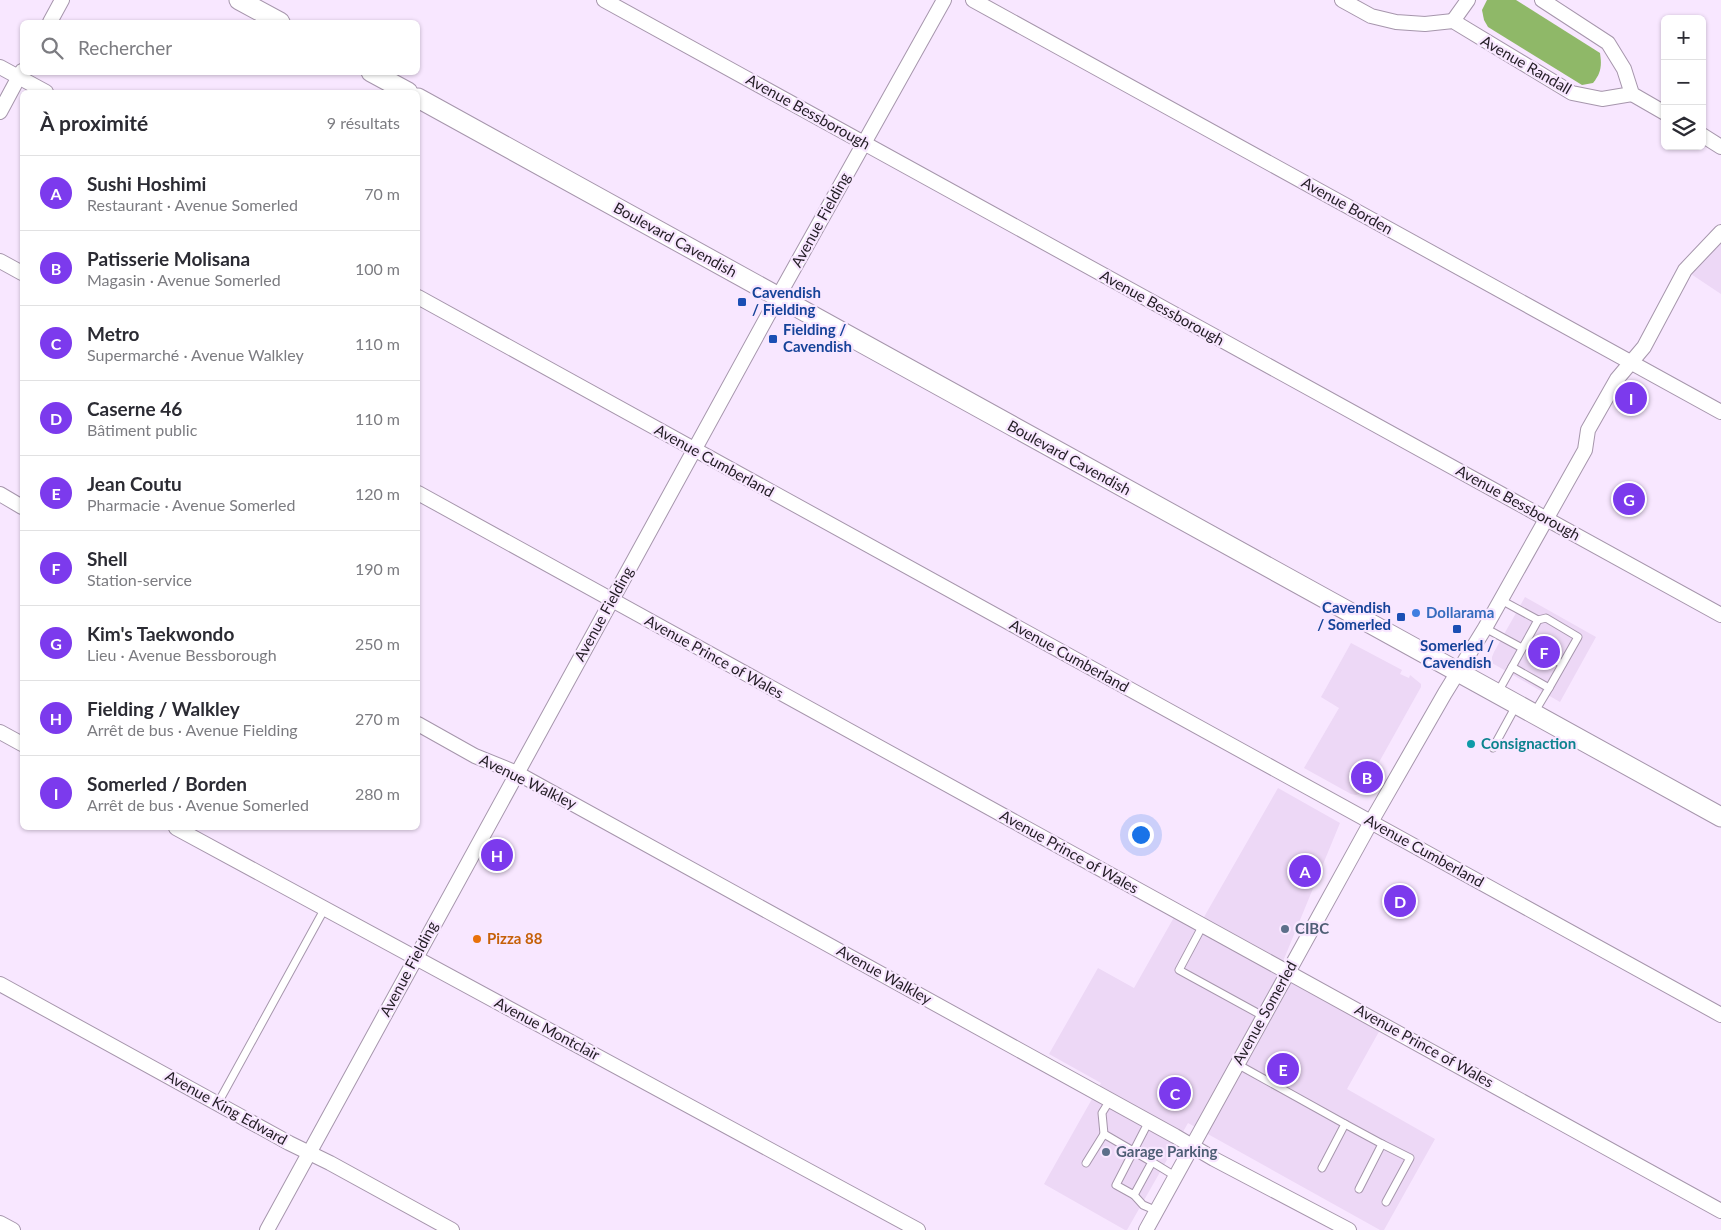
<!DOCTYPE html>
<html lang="fr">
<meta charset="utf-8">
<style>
body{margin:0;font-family:Lato,sans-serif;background:#f7f7f7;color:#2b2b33}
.controls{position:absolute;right:15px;top:15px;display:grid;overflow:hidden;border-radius:8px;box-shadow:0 1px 4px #0004}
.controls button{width:45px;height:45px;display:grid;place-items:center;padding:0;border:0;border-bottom:1px solid #e1e1e2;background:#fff;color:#2b2b33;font:25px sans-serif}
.you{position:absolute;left:1140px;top:834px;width:18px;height:18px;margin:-12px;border:4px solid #fff;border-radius:50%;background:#1a73e8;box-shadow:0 0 0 8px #1a73e833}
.badge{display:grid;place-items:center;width:32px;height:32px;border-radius:50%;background:#7c3aed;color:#fff;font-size:16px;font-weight:700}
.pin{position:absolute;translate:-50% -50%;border:2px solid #fff;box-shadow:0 1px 5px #0006}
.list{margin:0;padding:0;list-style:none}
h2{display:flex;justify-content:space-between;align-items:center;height:65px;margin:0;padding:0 20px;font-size:21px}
h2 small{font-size:16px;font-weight:400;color:#7c7c81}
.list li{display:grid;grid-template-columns:32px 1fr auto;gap:15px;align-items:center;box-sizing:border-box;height:75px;padding:0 20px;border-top:1px solid #e1e1e2}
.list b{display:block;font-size:19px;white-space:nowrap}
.list p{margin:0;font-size:16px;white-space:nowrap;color:#7c7c81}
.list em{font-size:16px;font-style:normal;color:#7c7c81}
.icon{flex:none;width:28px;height:28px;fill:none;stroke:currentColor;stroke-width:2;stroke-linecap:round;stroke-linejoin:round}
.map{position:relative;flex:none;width:1721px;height:1230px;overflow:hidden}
.search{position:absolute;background:#fff;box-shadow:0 1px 4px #0004;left:20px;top:20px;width:400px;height:55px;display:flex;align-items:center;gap:12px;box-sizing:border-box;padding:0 18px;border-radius:8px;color:#7c7c81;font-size:19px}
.panel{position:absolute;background:#fff;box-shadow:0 1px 4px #0004;left:20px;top:90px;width:400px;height:740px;border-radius:8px}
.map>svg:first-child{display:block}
.built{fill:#edd8f6}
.forest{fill:#8fb868}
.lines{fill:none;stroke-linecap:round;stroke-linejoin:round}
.service-casing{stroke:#a696ac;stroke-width:9}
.minor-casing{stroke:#a696ac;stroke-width:16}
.secondary-casing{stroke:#a696ac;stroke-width:21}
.service{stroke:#fff;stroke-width:7}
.minor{stroke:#fff;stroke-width:14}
.secondary{stroke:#fff;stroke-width:19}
.transit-dot{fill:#1a4fb4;stroke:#f8e7ff;stroke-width:2}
.shop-dot{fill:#3f7fe0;stroke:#f8e7ff;stroke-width:2}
.culture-dot{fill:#0f9aa8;stroke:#f8e7ff;stroke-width:2}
.service-dot{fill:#5c6f8a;stroke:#f8e7ff;stroke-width:2}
.food-dot{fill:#e8710a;stroke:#f8e7ff;stroke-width:2}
.labels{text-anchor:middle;stroke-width:4.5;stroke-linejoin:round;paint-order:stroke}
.street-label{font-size:15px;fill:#221c24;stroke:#f8e7ff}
.transit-label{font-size:15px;font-weight:bold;fill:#164399;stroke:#f8e7ff;text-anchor:start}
.shop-label{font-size:15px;font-weight:bold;fill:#366cbe;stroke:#f8e7ff;text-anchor:start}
.culture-label{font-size:15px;font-weight:bold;fill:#0d838f;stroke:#f8e7ff;text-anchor:start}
.service-label{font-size:15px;font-weight:bold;fill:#4e5e75;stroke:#f8e7ff;text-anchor:start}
.food-label{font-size:15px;font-weight:bold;fill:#c56008;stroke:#f8e7ff;text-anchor:start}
</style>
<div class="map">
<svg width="1721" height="1230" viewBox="0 0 1721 1230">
<rect width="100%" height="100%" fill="#f8e7ff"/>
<g class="built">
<path d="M 1721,232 L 1721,294 L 1685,270 Z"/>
<path d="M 1525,597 L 1596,637 L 1560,702 L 1492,663 L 1492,657 L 1494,652 Z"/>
<path d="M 1351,643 L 1402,670 L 1400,674 L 1409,678 L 1410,675 L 1421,684 L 1421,687 L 1364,789 L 1361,793 L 1356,795 L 1351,794 L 1304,768 L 1339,708 L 1321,697 Z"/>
<path d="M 1278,788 L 1340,823 L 1279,971 L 1381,1028 L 1347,1089 L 1435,1139 L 1384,1230 L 1380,1230 L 1188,1123 L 1127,1230 L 1125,1230 L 1044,1184 L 1101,1083 L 1049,1054 L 1098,968 L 1134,988 L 1177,912 L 1200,924 Z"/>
</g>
<path class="forest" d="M 1487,0 L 1516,0 L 1600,53 C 1602,66 1601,73 1593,83 L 1582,85 L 1488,27 L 1484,20 L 1482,10 Z"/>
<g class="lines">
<g class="service-casing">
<g id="service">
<path d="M 1501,600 L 1538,620 L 1512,667"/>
<path d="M 1538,620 L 1546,618 L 1578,637 L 1549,688"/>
<path d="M 1485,628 L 1522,648"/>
<path d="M 1525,644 L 1562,664"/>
<path d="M 1498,692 L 1512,667 L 1549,688 L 1534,713"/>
<path d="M 1493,748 L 1517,704"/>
<path d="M 1203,925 L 1179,970 L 1263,1016"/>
<path d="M 1237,1064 L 1345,1124 L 1322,1168"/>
<path d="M 1110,1100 L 1102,1113 L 1104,1134 L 1152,1162 L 1134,1195 L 1116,1185 L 1149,1121"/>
<path d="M 218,1103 L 325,908"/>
<path d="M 1345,1124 L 1382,1144 L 1359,1189"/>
<path d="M 1382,1144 L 1410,1158 L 1386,1202"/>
<path d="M 1152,1162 L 1175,1176"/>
<path d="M 1086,1163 L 1104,1134"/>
<path d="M 1134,1195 L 1143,1205 L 1157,1211"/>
</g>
</g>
<g class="minor-casing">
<g id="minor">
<path d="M 604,0 L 1721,615"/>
<path d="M 973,0 L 1721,412"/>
<path d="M 1342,0 L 1371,16 L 1396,22 L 1425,24 L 1453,21 L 1572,93 L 1602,99 L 1632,94"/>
<path d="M 1542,0 L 1608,43 L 1624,69 L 1632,94 L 1665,113"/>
<path d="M 1453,21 L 1468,0"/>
<path d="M 50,22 L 62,0"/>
<path d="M 0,67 L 46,92"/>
<path d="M 0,112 L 22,71"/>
<path d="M 1702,135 L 1721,147"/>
<path d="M 0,261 L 22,273"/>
<path d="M 418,297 L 1721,1015"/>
<path d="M 418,493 L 1721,1211"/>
<path d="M 0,494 L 22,507"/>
<path d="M 418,724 L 475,756 L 517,773 L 544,788 L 1175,1136 L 1214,1159 L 1349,1230"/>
<path d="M 0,732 L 22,744"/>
<path d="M 176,828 L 918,1230"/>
<path d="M 0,984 L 289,1143 L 330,1163 L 452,1230"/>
<path d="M 0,1223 L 13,1230"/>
<path d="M 267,1230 L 778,297 L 944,0"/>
<path d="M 1146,1230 L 1371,822 L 1445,693 L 1485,628 L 1585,450 L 1588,430 L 1617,379 L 1644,347 L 1685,270 L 1721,232"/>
</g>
</g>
<g class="secondary-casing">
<g id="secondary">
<path d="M 239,0 L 280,22"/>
<path d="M 371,72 L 408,92"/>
<path d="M 418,98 L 1721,817"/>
</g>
</g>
<use href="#service" class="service"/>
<use href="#minor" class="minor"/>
<use href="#secondary" class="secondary"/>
</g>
<g class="transit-dot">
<rect x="737" y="297" width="10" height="10" rx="2.5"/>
<rect x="768" y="334" width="10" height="10" rx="2.5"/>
<rect x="1396" y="612" width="10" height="10" rx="2.5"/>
<rect x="1452" y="624" width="10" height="10" rx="2.5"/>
</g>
<circle class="shop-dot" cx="1416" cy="613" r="5"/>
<circle class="culture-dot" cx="1471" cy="744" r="5"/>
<g class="service-dot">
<circle cx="1285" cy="929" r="5"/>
<circle cx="1106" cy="1152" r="5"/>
</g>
<circle class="food-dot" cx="477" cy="939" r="5"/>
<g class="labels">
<g class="street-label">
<text transform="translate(1526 65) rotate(30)" y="5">Avenue Randall</text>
<text transform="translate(808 112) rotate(29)" y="5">Avenue Bessborough</text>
<text transform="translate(1347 206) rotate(29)" y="5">Avenue Borden</text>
<text transform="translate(821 220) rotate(-61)" y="5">Avenue Fielding</text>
<text transform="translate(675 240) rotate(29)" y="5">Boulevard Cavendish</text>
<text transform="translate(1162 308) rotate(29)" y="5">Avenue Bessborough</text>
<text transform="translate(1069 458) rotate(29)" y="5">Boulevard Cavendish</text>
<text transform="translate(714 461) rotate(29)" y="5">Avenue Cumberland</text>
<text transform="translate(1518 503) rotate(29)" y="5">Avenue Bessborough</text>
<text transform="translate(604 614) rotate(-61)" y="5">Avenue Fielding</text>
<text transform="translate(1069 656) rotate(29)" y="5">Avenue Cumberland</text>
<text transform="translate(714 657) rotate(29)" y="5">Avenue Prince of Wales</text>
<text transform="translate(528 782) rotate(26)" y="5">Avenue Walkley</text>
<text transform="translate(1424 851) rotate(29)" y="5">Avenue Cumberland</text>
<text transform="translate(1069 852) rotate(29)" y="5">Avenue Prince of Wales</text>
<text transform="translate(409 969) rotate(-62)" y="5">Avenue Fielding</text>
<text transform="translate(884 975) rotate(29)" y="5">Avenue Walkley</text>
<text transform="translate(1265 1013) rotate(-61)" y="5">Avenue Somerled</text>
<text transform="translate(547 1029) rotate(28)" y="5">Avenue Montclair</text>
<text transform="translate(1424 1046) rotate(29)" y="5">Avenue Prince of Wales</text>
<text transform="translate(226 1108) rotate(29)" y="5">Avenue King Edward</text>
</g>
<g class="transit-label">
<text x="752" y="298">Cavendish<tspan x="752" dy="17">/ Fielding</tspan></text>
<text x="783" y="335">Fielding /<tspan x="783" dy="17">Cavendish</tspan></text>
<text x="1391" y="613" text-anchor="end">Cavendish<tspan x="1391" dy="17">/ Somerled</tspan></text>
<text x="1457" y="651" text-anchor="middle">Somerled /<tspan x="1457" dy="17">Cavendish</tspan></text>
</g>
<g class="shop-label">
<text x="1426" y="618">Dollarama</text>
</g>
<g class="culture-label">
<text x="1481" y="749">Consignaction</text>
</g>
<g class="service-label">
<text x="1295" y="934">CIBC</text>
<text x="1116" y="1157">Garage Parking</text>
</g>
<g class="food-label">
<text x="487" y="944">Pizza 88</text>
</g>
</g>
</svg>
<div class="controls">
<button>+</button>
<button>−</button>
<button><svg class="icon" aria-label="layers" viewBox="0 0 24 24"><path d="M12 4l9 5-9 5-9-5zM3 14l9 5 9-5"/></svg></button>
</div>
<div class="you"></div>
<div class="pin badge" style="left:1305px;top:871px">A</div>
<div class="pin badge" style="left:1367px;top:777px">B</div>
<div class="pin badge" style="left:1175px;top:1093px">C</div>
<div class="pin badge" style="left:1400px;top:901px">D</div>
<div class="pin badge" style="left:1283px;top:1069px">E</div>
<div class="pin badge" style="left:1544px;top:652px">F</div>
<div class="pin badge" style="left:1629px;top:499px">G</div>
<div class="pin badge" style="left:497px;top:855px">H</div>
<div class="pin badge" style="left:1631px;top:398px">I</div>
<div class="search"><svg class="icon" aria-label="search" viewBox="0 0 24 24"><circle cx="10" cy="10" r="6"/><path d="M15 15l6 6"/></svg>Rechercher</div>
<section class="panel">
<h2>À proximité<small>9 résultats</small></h2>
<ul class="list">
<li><span class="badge">A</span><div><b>Sushi Hoshimi</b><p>Restaurant · Avenue Somerled</p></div><em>70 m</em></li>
<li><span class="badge">B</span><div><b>Patisserie Molisana</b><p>Magasin · Avenue Somerled</p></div><em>100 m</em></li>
<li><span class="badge">C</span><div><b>Metro</b><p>Supermarché · Avenue Walkley</p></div><em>110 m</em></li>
<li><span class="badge">D</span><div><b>Caserne 46</b><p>Bâtiment public</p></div><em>110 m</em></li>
<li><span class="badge">E</span><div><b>Jean Coutu</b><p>Pharmacie · Avenue Somerled</p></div><em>120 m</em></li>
<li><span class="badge">F</span><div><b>Shell</b><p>Station-service</p></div><em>190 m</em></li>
<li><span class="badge">G</span><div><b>Kim's Taekwondo</b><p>Lieu · Avenue Bessborough</p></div><em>250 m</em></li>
<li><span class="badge">H</span><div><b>Fielding / Walkley</b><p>Arrêt de bus · Avenue Fielding</p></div><em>270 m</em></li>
<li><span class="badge">I</span><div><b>Somerled / Borden</b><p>Arrêt de bus · Avenue Somerled</p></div><em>280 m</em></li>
</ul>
</section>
</div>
